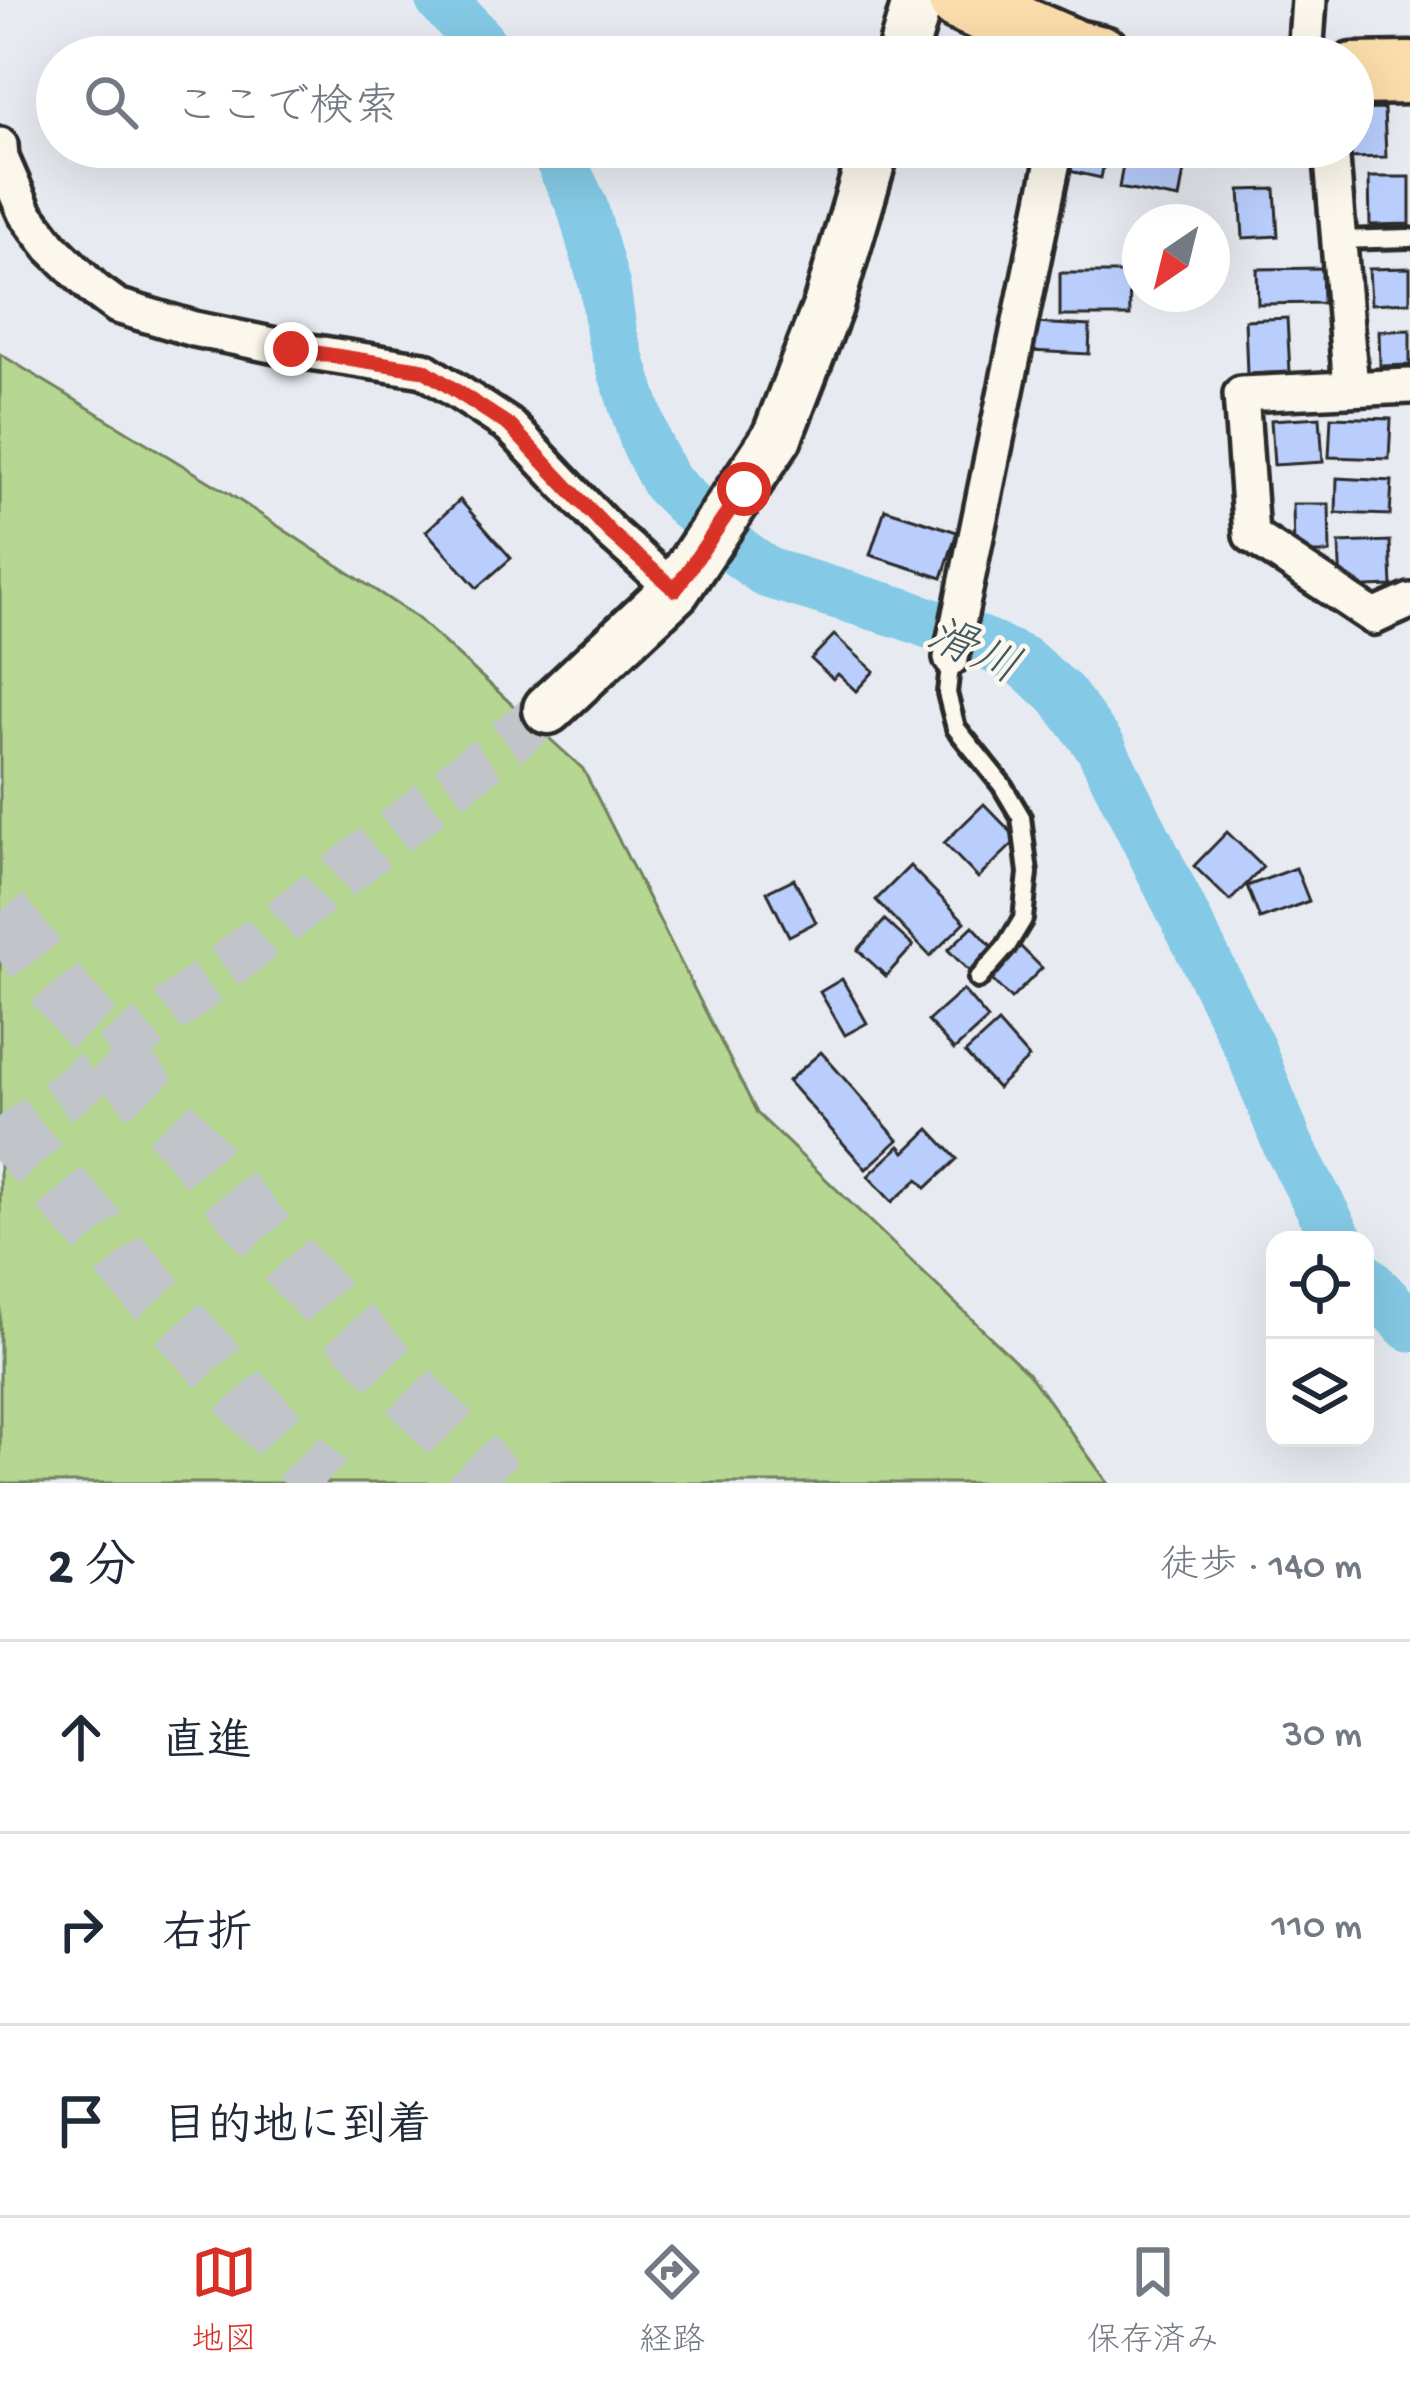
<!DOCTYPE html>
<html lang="ja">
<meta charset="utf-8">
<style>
body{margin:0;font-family:"Gochi Hand","Klee One",sans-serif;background:#f2f2f3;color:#1f2937}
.controls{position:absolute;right:36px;bottom:36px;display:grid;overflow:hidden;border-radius:24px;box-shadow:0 12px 48px #0002}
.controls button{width:108px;height:108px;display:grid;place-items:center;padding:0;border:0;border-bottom:3px solid #e0e1e3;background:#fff;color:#1f2937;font:60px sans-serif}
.compass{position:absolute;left:1122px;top:204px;width:108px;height:108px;border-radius:50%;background:#fff;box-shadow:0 12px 48px #0002;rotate:215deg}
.stop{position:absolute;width:36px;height:36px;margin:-27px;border:9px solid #d93025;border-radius:50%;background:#fff}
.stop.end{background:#d93025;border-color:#fff;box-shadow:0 3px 12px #0008}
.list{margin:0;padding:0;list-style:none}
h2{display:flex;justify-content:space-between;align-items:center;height:156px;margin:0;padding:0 48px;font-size:51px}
h2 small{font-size:39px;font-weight:400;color:#747a83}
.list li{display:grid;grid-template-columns:78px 1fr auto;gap:36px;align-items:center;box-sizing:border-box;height:192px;padding:0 48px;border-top:3px solid #e0e1e3}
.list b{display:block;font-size:45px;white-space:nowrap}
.list em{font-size:39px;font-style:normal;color:#747a83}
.icon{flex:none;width:66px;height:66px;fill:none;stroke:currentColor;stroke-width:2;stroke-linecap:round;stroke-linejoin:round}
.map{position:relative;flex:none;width:1410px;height:1483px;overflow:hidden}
.search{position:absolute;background:#fff;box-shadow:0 12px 48px #0002;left:36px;right:36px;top:36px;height:132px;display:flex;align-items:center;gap:30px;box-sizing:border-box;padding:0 42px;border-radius:66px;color:#747a83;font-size:45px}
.sheet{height:732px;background:#fff}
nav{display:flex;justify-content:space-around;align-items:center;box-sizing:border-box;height:168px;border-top:3px solid #e0e1e3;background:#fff;font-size:33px;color:#747a83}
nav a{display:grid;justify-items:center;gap:6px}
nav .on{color:#d93025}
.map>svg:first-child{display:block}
.green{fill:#b5d791;stroke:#70815e;stroke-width:3}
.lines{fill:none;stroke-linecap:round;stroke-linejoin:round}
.river{stroke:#84c9e5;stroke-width:51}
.building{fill:#b9cefd;stroke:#2b2b2b;stroke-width:3}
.secondary-tunnel{stroke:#c1c5c9;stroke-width:48;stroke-dasharray:48 24;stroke-linecap:butt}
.highway-tunnel{stroke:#c1c5c9;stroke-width:60;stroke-dasharray:60 30;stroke-linecap:butt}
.lane-casing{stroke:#2b2b2b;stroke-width:26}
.street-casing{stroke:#2b2b2b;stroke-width:42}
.secondary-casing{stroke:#2b2b2b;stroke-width:57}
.highway-casing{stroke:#2b2b2b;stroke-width:69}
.lane{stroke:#fbf7ec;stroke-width:16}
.street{stroke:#fbf7ec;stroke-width:33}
.secondary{stroke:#fbf7ec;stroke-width:48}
.highway{stroke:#fbddab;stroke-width:60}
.route{stroke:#d93025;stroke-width:15}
.labels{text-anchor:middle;stroke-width:9;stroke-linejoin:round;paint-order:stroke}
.water-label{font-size:48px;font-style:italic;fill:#465a63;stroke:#fbf7ec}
</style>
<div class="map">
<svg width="1410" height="1483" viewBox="0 0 1410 1483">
<rect width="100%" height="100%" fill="#e7ebf1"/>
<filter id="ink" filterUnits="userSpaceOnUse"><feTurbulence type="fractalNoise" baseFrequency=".00833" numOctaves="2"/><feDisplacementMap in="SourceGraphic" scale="24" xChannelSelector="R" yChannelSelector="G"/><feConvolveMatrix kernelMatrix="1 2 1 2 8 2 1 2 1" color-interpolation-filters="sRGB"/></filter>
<g filter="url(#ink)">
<path class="green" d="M 0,354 L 225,491 L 416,617 L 583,769 L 757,1113 L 1029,1374 L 1108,1483 L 0,1483 Z"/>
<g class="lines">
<g class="river">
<path d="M 441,0 L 475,36 L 490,57"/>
<path d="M 554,147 L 582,206 L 605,287 L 612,336 L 646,443 L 666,482 L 732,547 L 768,573 L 905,614 L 983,643 L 1024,662 L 1062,695 L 1101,748 L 1251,1051 L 1288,1145 L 1338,1240"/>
<path d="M 1365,1279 L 1410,1326"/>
</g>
</g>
<g class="building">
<path d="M 1384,109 L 1386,157 L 1349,158 L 1349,147 L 1353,147 L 1353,110 Z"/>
<path d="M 1069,147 L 1107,147 L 1101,178 L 1065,170 Z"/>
<path d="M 1126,147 L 1188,149 L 1179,199 L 1119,188 Z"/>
<rect x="1197" y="147" width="40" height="8"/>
<path d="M 1369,177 L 1410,177 L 1410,224 L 1370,225 Z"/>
<path d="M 1275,189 L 1278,236 L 1243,238 L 1240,190 Z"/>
<path d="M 1322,268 L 1323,303 L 1258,304 L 1257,269 Z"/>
<path d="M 1410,268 L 1410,302 L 1371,304 L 1369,269 Z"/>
<path d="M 1060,273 L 1129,273 L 1130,316 L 1060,316 Z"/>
<path d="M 1287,318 L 1290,372 L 1247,374 L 1245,320 Z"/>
<path d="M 1032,323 L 1090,326 L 1089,354 L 1030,351 Z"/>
<path d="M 1410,330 L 1410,365 L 1380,366 L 1379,331 Z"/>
<path d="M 1320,417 L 1323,462 L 1274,465 L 1271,420 Z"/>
<path d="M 1331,417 L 1391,419 L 1389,459 L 1329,457 Z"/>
<path d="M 1337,478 L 1392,481 L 1390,515 L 1336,513 Z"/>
<path d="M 460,500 L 511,558 L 477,588 L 426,531 Z"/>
<path d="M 1293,504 L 1329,504 L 1330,553 L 1294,553 Z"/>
<path d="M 885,509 L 957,532 L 942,578 L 870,555 Z"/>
<path d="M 1390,541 L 1392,586 L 1341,588 L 1339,543 Z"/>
<path d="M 834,635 L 874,671 L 856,691 L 838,674 L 833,679 L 811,659 Z"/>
<path d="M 984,804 L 1018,839 L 978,878 L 944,843 Z"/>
<path d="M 1227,832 L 1263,867 L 1230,901 L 1194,866 Z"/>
<path d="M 910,866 L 965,922 L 930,956 L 876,900 Z"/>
<path d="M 1296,868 L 1309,901 L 1260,919 L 1247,886 Z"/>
<path d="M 794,879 L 816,922 L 789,936 L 767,892 Z"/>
<path d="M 885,920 L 913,946 L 886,976 L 858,950 Z"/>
<path d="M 973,926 L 994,949 L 970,972 L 948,950 Z"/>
<path d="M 1020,946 L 1042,968 L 1011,999 L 989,977 Z"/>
<path d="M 842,979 L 867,1023 L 845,1035 L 820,992 Z"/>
<path d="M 963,990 L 988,1019 L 954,1050 L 928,1021 Z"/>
<path d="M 998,1023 L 1029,1058 L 997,1088 L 965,1053 Z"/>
<path d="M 821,1052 L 898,1140 L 866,1169 L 788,1081 Z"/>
<path d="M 929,1129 L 957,1159 L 926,1188 L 918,1179 L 892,1202 L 868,1176 L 900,1146 L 905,1152 Z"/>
</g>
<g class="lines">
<path class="secondary-tunnel" d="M 0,1147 L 548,709"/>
<g class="highway-tunnel">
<path d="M 0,912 L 56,985 L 282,1255 L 496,1483"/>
<path d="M 0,1120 L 242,1395 L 325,1483"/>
</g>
<g class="lane-casing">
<g id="lane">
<path d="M 1339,240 L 1410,238"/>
<path d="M 951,658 L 947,693 L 956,728 L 1002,785 L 1021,817 L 1028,873 L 1023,919 L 1006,947 L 978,979"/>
</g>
</g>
<g class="street-casing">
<g id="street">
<path d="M 1305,57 L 1309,0"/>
<path d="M 0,145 L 1,158 L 25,213 L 51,247 L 95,290 L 117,306 L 194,329 L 291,349 L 424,370 L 510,426 L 610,532 L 675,590"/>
<path d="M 1331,147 L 1351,388"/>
<path d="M 1410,386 L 1241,394 L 1251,535 L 1374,617 L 1410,601"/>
<path d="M 951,658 L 1056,147"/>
</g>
</g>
<g class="secondary-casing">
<g id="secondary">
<path d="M 901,57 L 918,0"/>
<path d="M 548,709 L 675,590 L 777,437 L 828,306 L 875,147"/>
</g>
</g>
<g class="highway-casing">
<g id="highway">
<path d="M 959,0 L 1075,51 L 1102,57"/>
<path d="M 1353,74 L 1410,73"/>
</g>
</g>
<use href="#lane" class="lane"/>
<use href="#street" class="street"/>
<use href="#secondary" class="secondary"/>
<use href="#highway" class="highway"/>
</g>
</g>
<g class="lines" filter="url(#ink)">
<path class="route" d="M 291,349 L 424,370 L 510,426 L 610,532 L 675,590 L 744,489"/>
</g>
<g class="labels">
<g class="water-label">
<text transform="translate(975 648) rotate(24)" y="17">滑川</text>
</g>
</g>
</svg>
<div class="controls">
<button><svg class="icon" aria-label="locate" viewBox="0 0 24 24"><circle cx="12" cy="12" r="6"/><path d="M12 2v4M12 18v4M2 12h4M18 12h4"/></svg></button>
<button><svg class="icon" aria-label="layers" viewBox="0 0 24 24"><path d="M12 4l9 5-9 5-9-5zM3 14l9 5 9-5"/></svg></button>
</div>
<svg class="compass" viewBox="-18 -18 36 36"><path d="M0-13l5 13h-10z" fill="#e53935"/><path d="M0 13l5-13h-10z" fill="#747a83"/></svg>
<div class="stop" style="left:744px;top:489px"></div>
<div class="stop end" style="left:291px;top:349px"></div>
<div class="search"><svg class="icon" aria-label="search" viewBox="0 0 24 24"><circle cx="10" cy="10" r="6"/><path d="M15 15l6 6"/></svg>ここで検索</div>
</div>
<section class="sheet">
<h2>2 分<small>徒歩 · 140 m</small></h2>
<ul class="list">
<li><svg class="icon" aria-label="ahead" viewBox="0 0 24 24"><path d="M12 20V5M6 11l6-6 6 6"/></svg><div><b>直進</b></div><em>30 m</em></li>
<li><svg class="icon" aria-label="right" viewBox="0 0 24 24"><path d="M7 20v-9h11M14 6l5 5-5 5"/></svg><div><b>右折</b></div><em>110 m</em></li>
<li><svg class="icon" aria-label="arrive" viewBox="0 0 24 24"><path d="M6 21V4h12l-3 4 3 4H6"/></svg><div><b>目的地に到着</b></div></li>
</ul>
</section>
<nav>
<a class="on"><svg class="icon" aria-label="map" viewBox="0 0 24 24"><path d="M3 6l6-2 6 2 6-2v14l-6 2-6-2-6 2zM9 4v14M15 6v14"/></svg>地図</a>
<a><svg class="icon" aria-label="directions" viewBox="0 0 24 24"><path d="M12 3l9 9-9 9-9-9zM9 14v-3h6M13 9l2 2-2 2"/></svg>経路</a>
<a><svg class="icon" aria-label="saved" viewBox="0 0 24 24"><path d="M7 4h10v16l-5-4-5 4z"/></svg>保存済み</a>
</nav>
